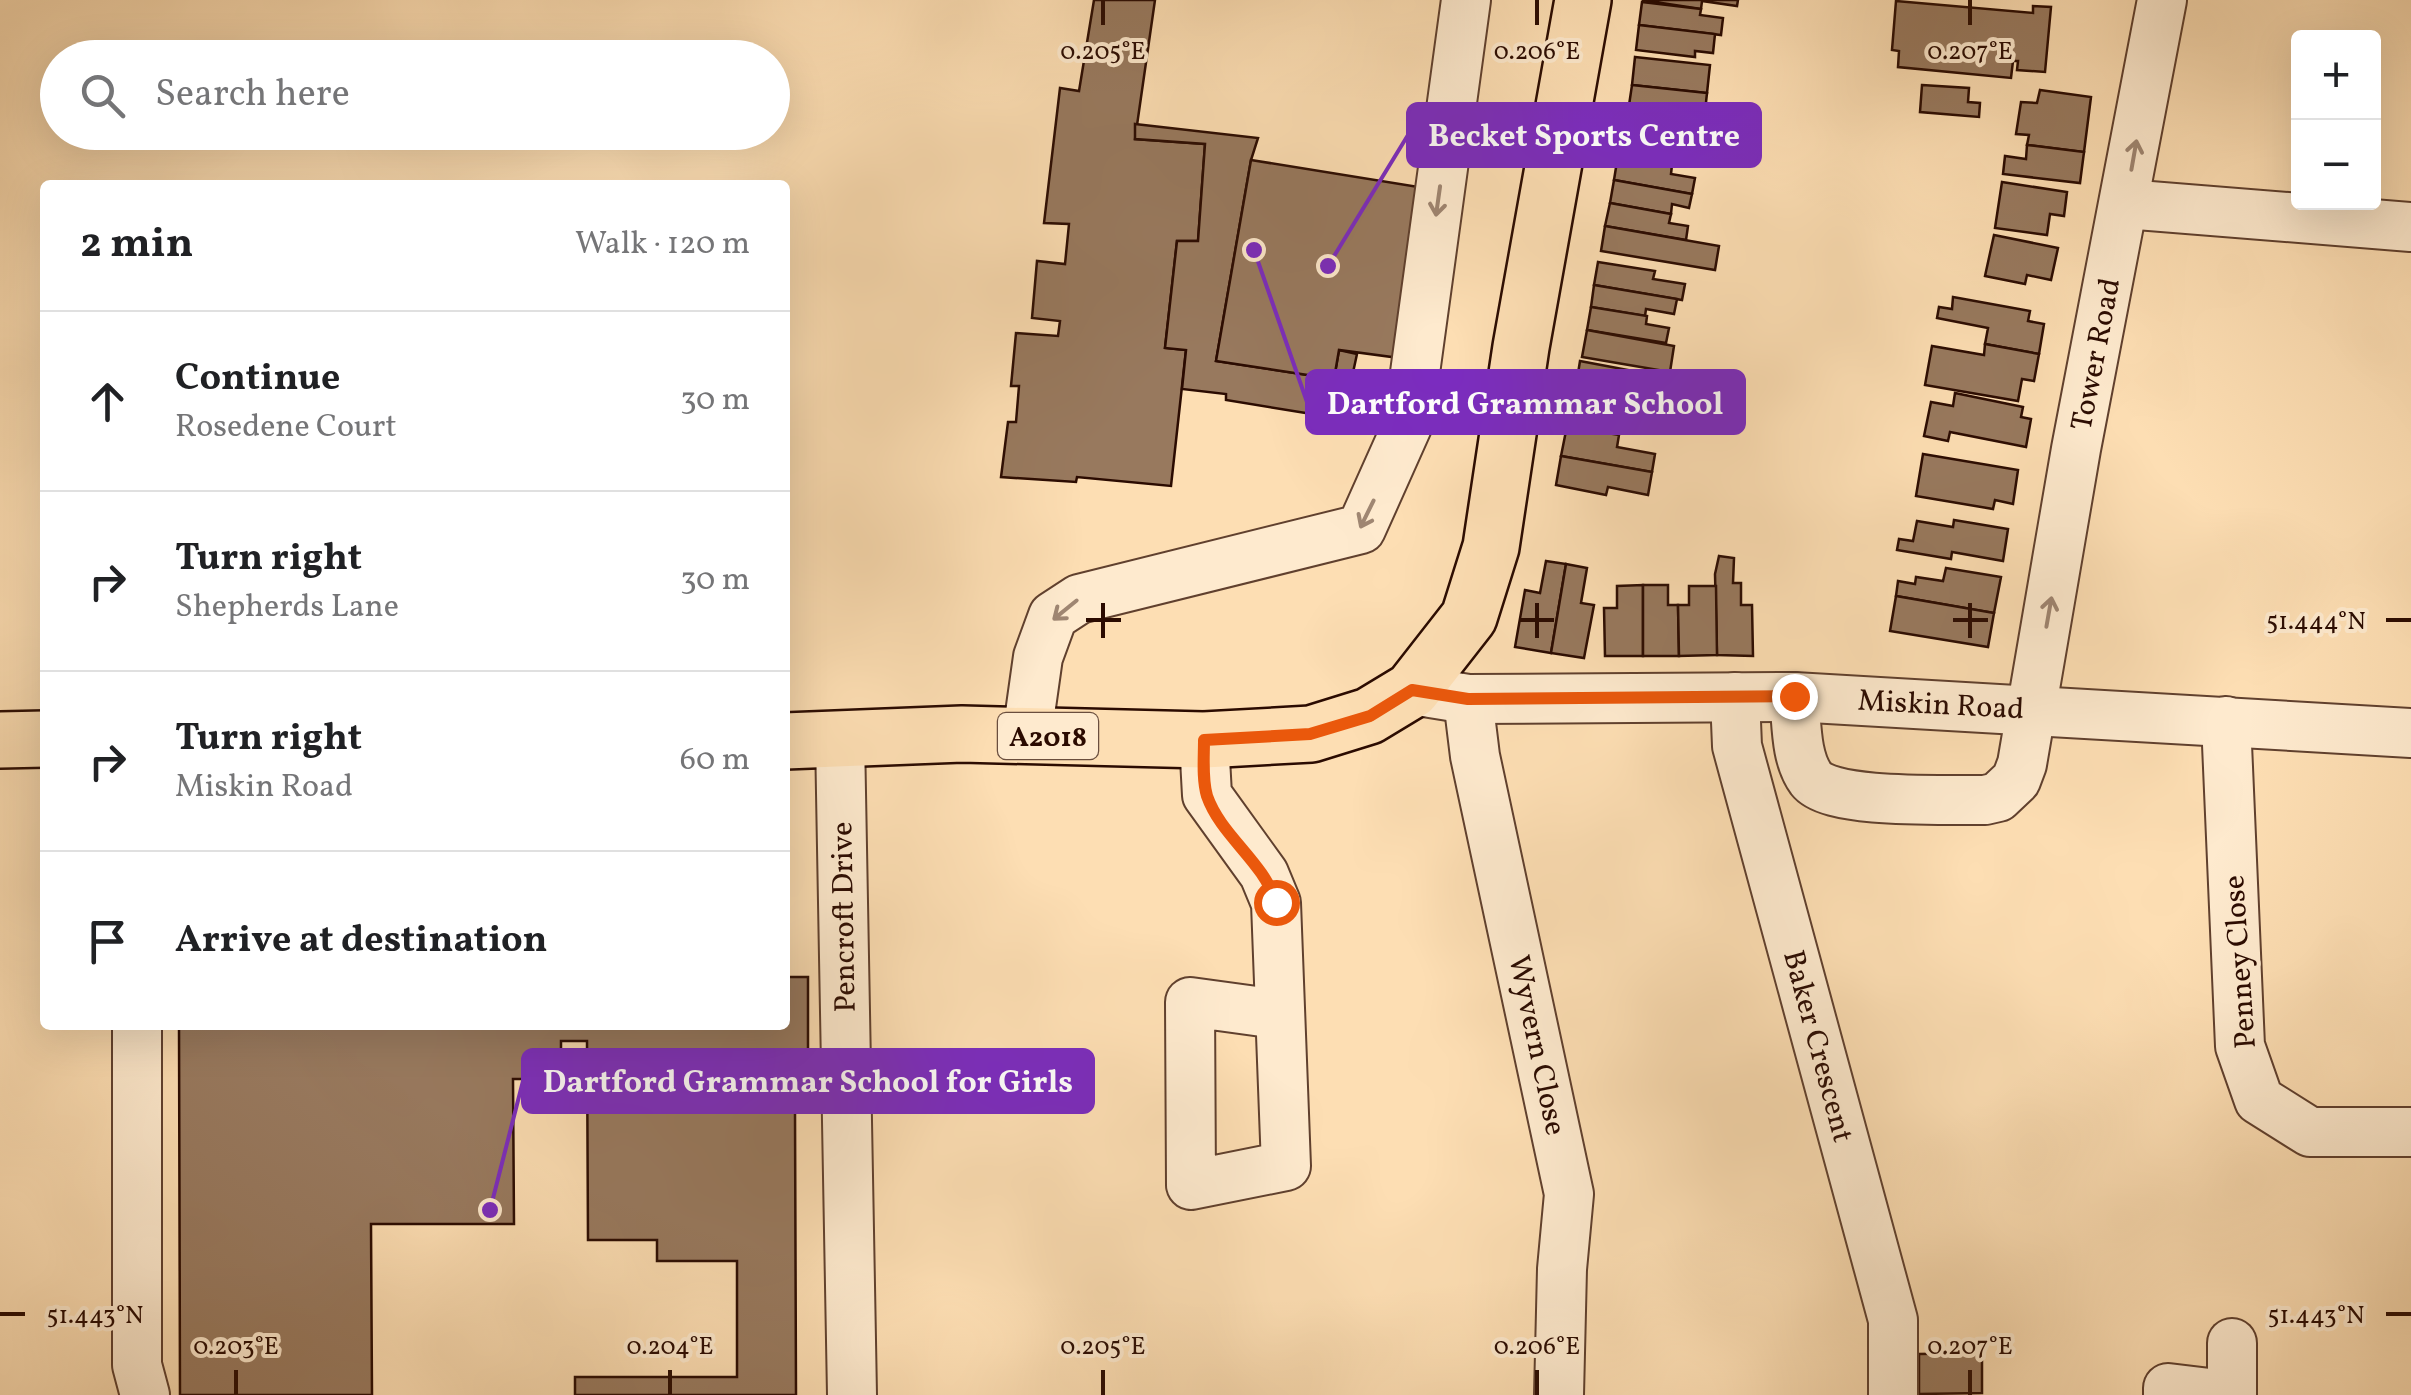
<!DOCTYPE html>
<meta charset="utf-8">
<style>
body{margin:0;font-family:Vollkorn,serif;background:#f2f2f2;color:#202124}
.controls{position:absolute;right:30px;top:30px;display:grid;overflow:hidden;border-radius:10px;box-shadow:0 10px 40px #0002}
.controls button{width:90px;height:90px;display:grid;place-items:center;padding:0;border:0;border-bottom:2px solid #e0e0e0;background:#fff;color:#202124;font:50px sans-serif}
.stop{position:absolute;width:30px;height:30px;margin:-22px;border:8px solid #ea580c;border-radius:50%;background:#fff}
.stop.end{background:#ea580c;border-color:#fff;box-shadow:0 2px 10px #0008}
.list{margin:0;padding:0;list-style:none}
h2{display:flex;justify-content:space-between;align-items:center;height:130px;margin:0;padding:0 40px;font-size:42px}
h2 small{font-size:32px;font-weight:400;color:#757577}
.list li{display:grid;grid-template-columns:65px 1fr auto;gap:30px;align-items:center;box-sizing:border-box;height:180px;padding:0 40px;border-top:2px solid #e0e0e0}
.list b{display:block;font-size:38px;white-space:nowrap}
.list p{margin:0;font-size:32px;white-space:nowrap;color:#757577}
.list em{font-size:32px;font-style:normal;color:#757577}
.icon{flex:none;width:55px;height:55px;fill:none;stroke:currentColor;stroke-width:2;stroke-linecap:round;stroke-linejoin:round}
.map{position:relative;flex:none;width:2411px;height:1395px;overflow:hidden}
.search{position:absolute;background:#fff;box-shadow:0 10px 40px #0002;left:40px;top:40px;width:750px;height:110px;display:flex;align-items:center;gap:25px;box-sizing:border-box;padding:0 35px;border-radius:55px;color:#757577;font-size:38px}
.panel{position:absolute;background:#fff;box-shadow:0 10px 40px #0002;left:40px;top:180px;width:750px;height:850px;border-radius:10px}
.map>svg:first-child{display:block}
.building{fill:#98795e;stroke:#2b0b01;stroke-width:2.5}
.lines{fill:none;stroke-linecap:round;stroke-linejoin:round}
.minor-casing{stroke:#60402e;stroke-width:52}
.major-casing{stroke:#2b0b01;stroke-width:60}
.minor{stroke:#feeace;stroke-width:48}
.major{stroke:#fddeb3;stroke-width:55}
.oneway{stroke:#9f8672}
.route{stroke:#ea580c;stroke-width:12}
.ticks{fill:none;stroke:#2b0b01;stroke-width:4}
.labels{text-anchor:middle;stroke-width:8;stroke-linejoin:round;paint-order:stroke}
.shield{fill:#feeace;stroke:#6a4e3e;stroke-width:2.5}
.shield-label{font-size:28px;font-weight:bold;fill:#2b0b01}
.street-label{font-size:30px;fill:#2b0b01;stroke:#feeace}
.ticks-label{font-size:25px;text-anchor:middle;fill:#2b0b01;stroke:#feeace;stroke-width:8;stroke-linejoin:round;paint-order:stroke}
.leader{fill:none;stroke:#7b2cbf;stroke-width:4}
.callout-dot{fill:#7b2cbf;stroke:#feeace;stroke-width:4}
.callout{fill:#7b2cbf;stroke:#7b2cbf;stroke-width:4}
.callout-label{font-size:32px;text-anchor:middle;font-weight:bold;fill:#fff}
</style>
<div class="map">
<svg width="2411" height="1395" viewBox="0 0 2411 1395">
<rect width="100%" height="100%" fill="#fddeb3"/>
<filter id="stains"><feTurbulence type="fractalNoise" baseFrequency=".002" numOctaves="4"/><feColorMatrix values="0 0 0 0 .2 0 0 0 0 .09 0 0 0 0 .02 0 0 0 .5 -.17"/></filter>
<radialGradient id="worn" r=".72"><stop offset=".6" stop-color="#630" stop-opacity="0"/><stop offset="1" stop-color="#630" stop-opacity=".3"/></radialGradient>
<g class="building">
<path d="M 1094,0 L 1155,0 L 1135,139 L 1205,144 L 1198,241 L 1177,241 L 1165,348 L 1186,350 L 1171,486 L 1077,477 L 1076,482 L 1001,477 L 1008,422 L 1016,422 L 1019,386 L 1011,386 L 1016,333 L 1058,336 L 1060,321 L 1032,318 L 1037,261 L 1065,264 L 1069,224 L 1044,223 L 1060,88 L 1079,91 Z"/>
<path d="M 1642,0 L 1738,0 L 1737,6 L 1702,1 L 1701,9 Z"/>
<path d="M 1896,1 L 2033,13 L 2033,6 L 2051,7 L 2045,72 L 2017,70 L 2018,61 L 2013,61 L 2011,78 L 1898,67 L 1899,51 L 1892,50 Z"/>
<path d="M 1642,2 L 1701,9 L 1700,15 L 1723,18 L 1721,35 L 1639,25 Z"/>
<path d="M 1639,25 L 1715,34 L 1713,53 L 1695,51 L 1695,57 L 1636,50 Z"/>
<path d="M 1635,57 L 1710,65 L 1707,93 L 1632,85 Z"/>
<path d="M 1632,85 L 1707,93 L 1704,121 L 1628,112 Z"/>
<path d="M 1922,85 L 1969,88 L 1968,102 L 1980,103 L 1979,117 L 1920,112 Z"/>
<path d="M 2040,90 L 2091,97 L 2084,152 L 2027,145 L 2029,135 L 2016,134 L 2021,102 L 2037,103 Z"/>
<path d="M 1135,124 L 1258,138 L 1251,160 L 1216,361 L 1334,379 L 1339,350 L 1357,354 L 1343,419 L 1226,400 L 1226,394 L 1182,389 L 1186,350 L 1165,348 L 1177,241 L 1198,241 L 1205,144 L 1135,139 Z"/>
<path d="M 2027,145 L 2084,152 L 2080,183 L 2003,174 L 2005,156 L 2026,159 Z"/>
<path d="M 1618,155 L 1672,165 L 1671,174 L 1695,178 L 1692,194 L 1614,180 Z"/>
<path d="M 1251,160 L 1437,190 L 1407,359 L 1339,350 L 1334,379 L 1216,361 Z"/>
<path d="M 1614,180 L 1692,194 L 1689,208 L 1672,204 L 1671,214 L 1610,203 Z"/>
<path d="M 2002,182 L 2067,192 L 2064,216 L 2050,214 L 2047,235 L 1995,228 Z"/>
<path d="M 1610,203 L 1671,214 L 1669,223 L 1688,226 L 1686,240 L 1605,226 Z"/>
<path d="M 1605,226 L 1719,246 L 1715,270 L 1601,251 Z"/>
<path d="M 1994,235 L 2058,248 L 2051,280 L 2027,275 L 2025,284 L 1985,276 Z"/>
<path d="M 1598,262 L 1655,271 L 1653,279 L 1685,284 L 1682,300 L 1594,285 Z"/>
<path d="M 1594,285 L 1677,299 L 1674,314 L 1646,309 L 1645,316 L 1591,307 Z"/>
<path d="M 1953,297 L 2030,311 L 2028,321 L 2044,324 L 2039,354 L 1985,344 L 1988,328 L 1937,318 L 1939,307 L 1952,309 Z"/>
<path d="M 1591,307 L 1647,316 L 1646,324 L 1669,328 L 1666,343 L 1587,330 Z"/>
<path d="M 1587,330 L 1674,346 L 1670,372 L 1582,357 Z"/>
<path d="M 1985,344 L 2039,354 L 2034,381 L 2022,379 L 2018,401 L 1925,385 L 1932,346 L 1984,355 Z"/>
<path d="M 1580,361 L 1633,371 L 1631,382 L 1654,386 L 1650,406 L 1575,392 Z"/>
<path d="M 1955,393 L 2023,407 L 2021,417 L 2031,419 L 2026,447 L 1950,432 L 1948,441 L 1924,436 L 1931,402 L 1953,406 Z"/>
<path d="M 1567,426 L 1619,435 L 1617,447 L 1655,454 L 1652,472 L 1561,456 Z"/>
<path d="M 1923,454 L 2018,470 L 2013,504 L 1995,500 L 1993,509 L 1916,496 Z"/>
<path d="M 1561,456 L 1652,472 L 1648,495 L 1608,487 L 1606,495 L 1556,485 Z"/>
<path d="M 1954,520 L 2008,529 L 2003,561 L 1952,552 L 1951,559 L 1897,550 L 1899,539 L 1913,541 L 1917,521 L 1953,527 Z"/>
<path d="M 1719,556 L 1734,558 L 1733,583 L 1741,583 L 1741,605 L 1752,605 L 1753,656 L 1717,655 L 1715,574 Z"/>
<path d="M 1546,561 L 1566,564 L 1551,653 L 1515,647 L 1525,590 L 1540,593 Z"/>
<path d="M 1566,564 L 1587,568 L 1581,603 L 1594,605 L 1584,658 L 1551,653 Z"/>
<path d="M 1946,568 L 2001,577 L 1994,613 L 1896,596 L 1898,581 L 1915,584 L 1916,577 L 1943,581 Z"/>
<path d="M 1643,585 L 1643,656 L 1605,656 L 1604,608 L 1617,608 L 1617,586 Z"/>
<path d="M 1643,585 L 1668,585 L 1668,605 L 1678,605 L 1679,656 L 1643,656 Z"/>
<path d="M 1689,586 L 1716,586 L 1717,655 L 1679,656 L 1678,605 L 1689,605 Z"/>
<path d="M 1896,596 L 1994,613 L 1988,647 L 1890,631 Z"/>
<path d="M 785,977 L 808,977 L 808,1109 L 795,1110 L 796,1395 L 575,1395 L 575,1377 L 737,1377 L 737,1261 L 657,1261 L 657,1240 L 588,1240 L 587,1041 L 561,1041 L 561,1079 L 513,1079 L 514,1224 L 371,1224 L 372,1395 L 180,1395 L 179,1025 L 785,1025 Z"/>
<path d="M 1982,1353 L 1982,1393 L 1919,1394 L 1919,1354 Z"/>
</g>
<g class="lines">
<g class="minor-casing">
<g id="minor">
<path d="M 2125,204 L 2411,227"/>
<path d="M 1412,690 L 1468,699 L 1794,697 L 2411,733"/>
<path d="M 1735,697 L 1737,746 L 1893,1320 L 1893,1395"/>
<path d="M 1794,697 C 1797,722 1795,757 1811,779 C 1831,805 1951,799 1985,800 L 1998,797 L 2016,780 L 2022,764 L 2076,449 L 2162,0"/>
<path d="M 1468,699 L 1475,756 L 1569,1194 L 1562,1269 L 1559,1395"/>
<path d="M 2226,721 L 2240,1046 L 2259,1100 L 2310,1132 L 2411,1132"/>
<path d="M 1027,735 L 1038,657 L 1053,616 L 1079,599 L 1361,529 L 1408,424 L 1466,0"/>
<path d="M 840,738 L 852,1395"/>
<path d="M 1204,740 L 1207,795 L 1264,874 L 1276,903 L 1286,1166 L 1191,1185 L 1190,1002 L 1278,1014"/>
<path d="M 137,1025 L 137,1365 L 145,1395"/>
<path d="M 2232,1343 L 2232,1395"/>
<path d="M 2168,1395 L 2168,1388 L 2226,1395"/>
</g>
</g>
<g class="major-casing">
<g id="major">
<path d="M 0,740 L 45,739"/>
<path d="M 785,741 L 962,734 L 1204,740 L 1311,734 L 1369,716 L 1412,690 L 1469,617 L 1491,547 L 1521,347 L 1583,0"/>
</g>
</g>
<use href="#minor" class="minor"/>
<use href="#major" class="major"/>
</g>
<defs><path id="oneway-shaft" d="M-6 0H5M1.5-3L5.5 0L1.5 3" fill="none" stroke-width="1.6" stroke-linecap="round" stroke-linejoin="round" transform="scale(2.5)"/></defs>
<g class="oneway">
<use href="#oneway-shaft" transform="translate(2134 155) rotate(-80)"/>
<use href="#oneway-shaft" transform="translate(1438 201) rotate(98)"/>
<use href="#oneway-shaft" transform="translate(1367 514) rotate(116)"/>
<use href="#oneway-shaft" transform="translate(1065 610) rotate(141)"/>
<use href="#oneway-shaft" transform="translate(2049 612) rotate(-80)"/>
</g>
<g class="lines">
<path class="route" d="M 1276,902 C 1263,861 1221,836 1207,796 C 1202,779 1204,758 1204,740 L 1310,734 L 1370,716 L 1412,690 L 1468,699 L 1794,696"/>
</g>
<path class="ticks" d="M 1103,0 L 1103,25M 1537,0 L 1537,25M 1970,0 L 1970,25M 1103,603 L 1103,638M 1537,603 L 1537,638M 1970,603 L 1970,638M 1086,620 L 1121,620M 1519,620 L 1554,620M 1953,620 L 1988,620M 2386,620 L 2411,620M 0,1314 L 25,1314M 2386,1314 L 2411,1314M 236,1370 L 236,1395M 670,1370 L 670,1395M 1103,1370 L 1103,1395M 1537,1370 L 1537,1395M 1970,1370 L 1970,1395"/>
<g class="labels">
<rect class="shield" x="998" y="713" width="100" height="46" rx="8"/>
<g class="shield-label">
<text x="1048" y="746">A2018</text>
</g>
<g class="street-label">
<text transform="translate(2095 354) rotate(-79)" y="10">Tower Road</text>
<text transform="translate(1941 704) rotate(3)" y="10">Miskin Road</text>
<text transform="translate(843 917) rotate(-91)" y="10">Pencroft Drive</text>
<text transform="translate(2239 962) rotate(-94)" y="10">Penney Close</text>
<text transform="translate(1538 1045) rotate(78)" y="10">Wyvern Close</text>
<text transform="translate(1819 1046) rotate(75)" y="10">Baker Crescent</text>
</g>
</g>
<g class="ticks-label">
<text x="1103" y="59">0.205°E</text>
<text x="1537" y="59">0.206°E</text>
<text x="1970" y="59">0.207°E</text>
<text x="2316" y="629">51.444°N</text>
<text x="95" y="1323">51.443°N</text>
<text x="2316" y="1323">51.443°N</text>
<text x="236" y="1354">0.203°E</text>
<text x="670" y="1354">0.204°E</text>
<text x="1103" y="1354">0.205°E</text>
<text x="1537" y="1354">0.206°E</text>
<text x="1970" y="1354">0.207°E</text>
</g>
<path class="leader" d="M1328 266L1408 135M1254 250L1307 402M490 1210L523 1081"/>
<g class="callout-dot">
<circle cx="1328" cy="266" r="10"/>
<circle cx="1254" cy="250" r="10"/>
<circle cx="490" cy="1210" r="10"/>
</g>
<g class="callout">
<rect x="1408" y="104" width="352" height="62" rx="10"/>
<rect x="1307" y="371" width="437" height="62" rx="10"/>
<rect x="523" y="1050" width="570" height="62" rx="10"/>
</g>
<g class="callout-label">
<text x="1584" y="146">Becket Sports Centre</text>
<text x="1525" y="414">Dartford Grammar School</text>
<text x="808" y="1092">Dartford Grammar School for Girls</text>
</g>
<rect width="100%" height="100%" filter="url(#stains)"/>
<rect width="100%" height="100%" fill="url(#worn)"/>
</svg>
<div class="controls">
<button>+</button>
<button>−</button>
</div>
<div class="stop" style="left:1276px;top:902px"></div>
<div class="stop end" style="left:1794px;top:696px"></div>
<div class="search"><svg class="icon" aria-label="search" viewBox="0 0 24 24"><circle cx="10" cy="10" r="6"/><path d="M15 15l6 6"/></svg>Search here</div>
<section class="panel">
<h2>2 min<small>Walk · 120 m</small></h2>
<ul class="list">
<li><svg class="icon" aria-label="ahead" viewBox="0 0 24 24"><path d="M12 20V5M6 11l6-6 6 6"/></svg><div><b>Continue</b><p>Rosedene Court</p></div><em>30 m</em></li>
<li><svg class="icon" aria-label="right" viewBox="0 0 24 24"><path d="M7 20v-9h11M14 6l5 5-5 5"/></svg><div><b>Turn right</b><p>Shepherds Lane</p></div><em>30 m</em></li>
<li><svg class="icon" aria-label="right" viewBox="0 0 24 24"><path d="M7 20v-9h11M14 6l5 5-5 5"/></svg><div><b>Turn right</b><p>Miskin Road</p></div><em>60 m</em></li>
<li><svg class="icon" aria-label="arrive" viewBox="0 0 24 24"><path d="M6 21V4h12l-3 4 3 4H6"/></svg><div><b>Arrive at destination</b></div></li>
</ul>
</section>
</div>
